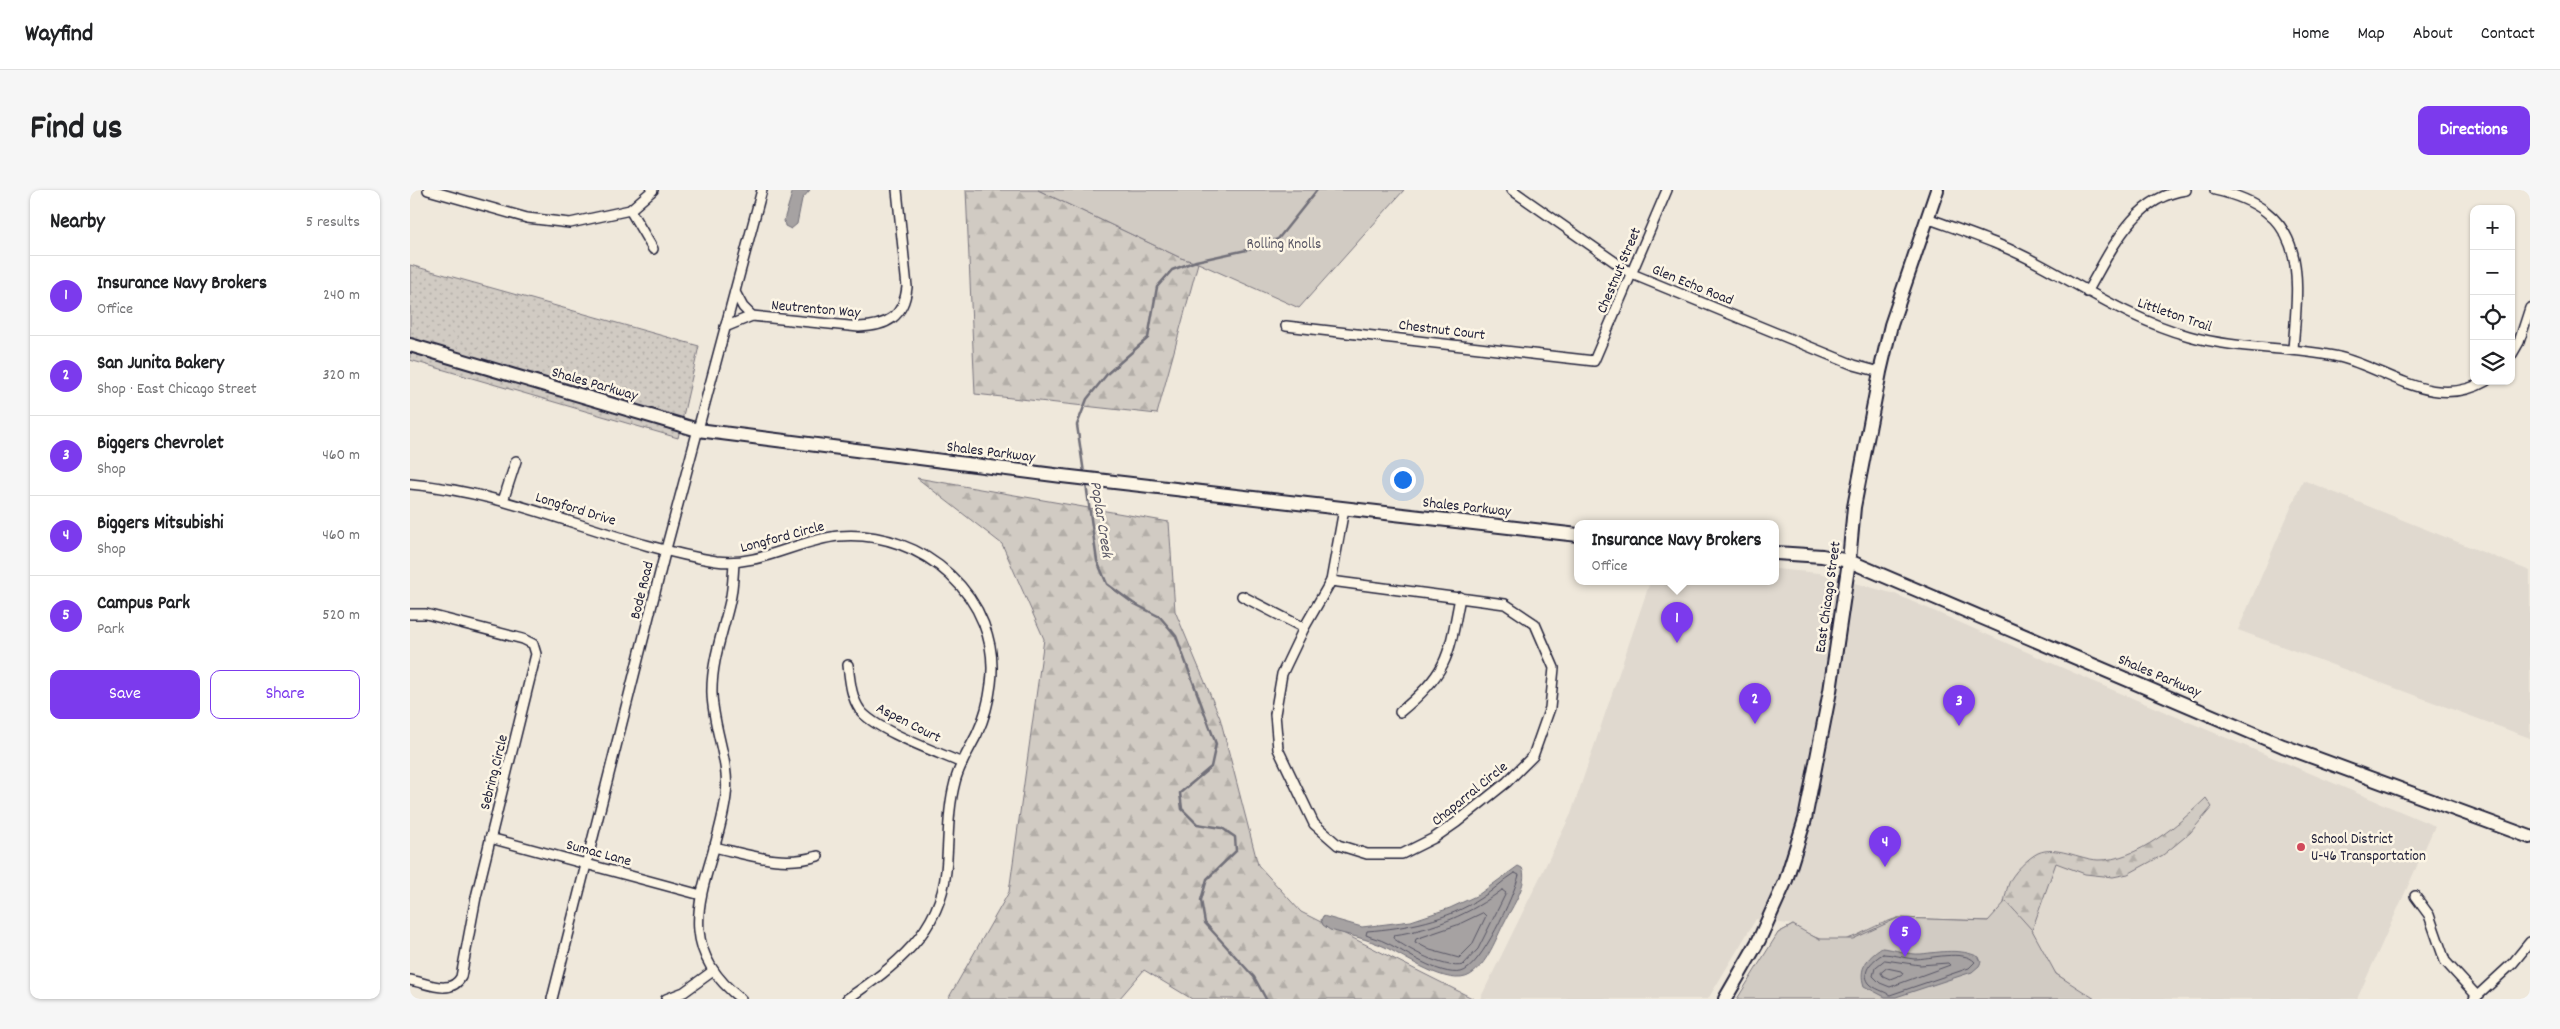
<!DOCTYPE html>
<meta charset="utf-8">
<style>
body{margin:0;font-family:Dekko,sans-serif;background:#f6f6f6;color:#202124}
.controls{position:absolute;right:15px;top:15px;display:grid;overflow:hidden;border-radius:10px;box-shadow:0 1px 4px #0004}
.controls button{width:45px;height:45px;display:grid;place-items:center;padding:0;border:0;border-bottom:1px solid #e0e0e0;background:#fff;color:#202124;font:25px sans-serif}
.you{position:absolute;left:992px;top:289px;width:18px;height:18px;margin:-12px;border:4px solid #fff;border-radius:50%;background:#1a73e8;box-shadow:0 0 0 8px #1a73e833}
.badge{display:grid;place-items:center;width:32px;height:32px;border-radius:50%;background:#7c3aed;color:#fff;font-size:16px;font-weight:700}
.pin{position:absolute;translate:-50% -41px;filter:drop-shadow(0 1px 2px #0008)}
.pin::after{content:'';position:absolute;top:26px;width:18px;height:15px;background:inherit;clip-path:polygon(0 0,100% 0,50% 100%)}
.popup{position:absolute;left:1164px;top:330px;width:205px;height:65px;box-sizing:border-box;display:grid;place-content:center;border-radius:10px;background:#fff;filter:drop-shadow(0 1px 4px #0005);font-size:16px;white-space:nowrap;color:#757577}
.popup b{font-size:19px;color:#202124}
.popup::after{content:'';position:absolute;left:50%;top:100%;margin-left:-10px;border:10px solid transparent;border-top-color:#fff}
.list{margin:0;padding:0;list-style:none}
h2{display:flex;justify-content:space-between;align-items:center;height:65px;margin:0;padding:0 20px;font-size:21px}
h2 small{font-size:16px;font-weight:400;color:#757577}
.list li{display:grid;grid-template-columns:32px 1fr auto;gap:15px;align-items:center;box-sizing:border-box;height:80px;padding:0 20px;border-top:1px solid #e0e0e0}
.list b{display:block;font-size:19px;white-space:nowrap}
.list p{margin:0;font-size:16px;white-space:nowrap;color:#757577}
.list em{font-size:16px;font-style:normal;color:#757577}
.actions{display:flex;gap:10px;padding:15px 20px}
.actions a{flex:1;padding:11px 0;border:1px solid #7c3aed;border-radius:10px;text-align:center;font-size:18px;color:#7c3aed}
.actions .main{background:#7c3aed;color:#fff}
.icon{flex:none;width:28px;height:28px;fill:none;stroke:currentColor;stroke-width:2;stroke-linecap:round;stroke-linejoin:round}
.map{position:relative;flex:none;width:2120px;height:809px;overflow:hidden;border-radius:10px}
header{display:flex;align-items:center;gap:30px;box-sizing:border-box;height:70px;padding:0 25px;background:#fff;border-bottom:1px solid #e0e0e0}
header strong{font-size:24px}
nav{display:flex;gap:28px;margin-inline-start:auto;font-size:18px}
.intro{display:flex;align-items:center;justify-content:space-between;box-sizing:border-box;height:120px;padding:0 30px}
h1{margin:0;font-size:35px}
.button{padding:12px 22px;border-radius:10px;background:#7c3aed;color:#fff;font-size:18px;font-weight:700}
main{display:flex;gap:30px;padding:0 30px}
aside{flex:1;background:#fff;border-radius:10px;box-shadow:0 1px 4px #0004}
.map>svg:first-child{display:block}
.built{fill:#e0d9cf}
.grass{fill:url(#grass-dots);stroke:#7a767f}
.forest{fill:url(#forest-firs);stroke:#7a767f}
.green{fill:#d1cbc3;stroke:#7a767f}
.water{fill:#a6a2a2;stroke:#716f79}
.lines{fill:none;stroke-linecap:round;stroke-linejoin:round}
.shore{stroke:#575564;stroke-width:1}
.stream{stroke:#716f79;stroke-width:2.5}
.street-casing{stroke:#22223b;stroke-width:12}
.secondary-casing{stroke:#22223b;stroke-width:16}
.street{stroke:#fcf5e5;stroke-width:9}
.secondary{stroke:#fcf5e5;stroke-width:12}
.poi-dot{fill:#d1495b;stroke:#fcf5e5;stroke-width:2}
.labels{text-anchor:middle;stroke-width:5;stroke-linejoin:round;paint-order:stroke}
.park-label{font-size:15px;fill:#575564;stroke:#fcf5e5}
.street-label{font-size:15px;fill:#22223b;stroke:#fcf5e5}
.poi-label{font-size:15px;fill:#22223b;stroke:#fcf5e5;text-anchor:start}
.water-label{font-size:16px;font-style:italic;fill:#575564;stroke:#fcf5e5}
</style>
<header>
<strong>Wayfind</strong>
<nav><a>Home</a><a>Map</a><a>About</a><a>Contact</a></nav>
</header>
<div class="intro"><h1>Find us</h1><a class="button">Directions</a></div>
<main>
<aside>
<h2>Nearby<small>5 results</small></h2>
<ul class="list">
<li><span class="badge">1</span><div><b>Insurance Navy Brokers</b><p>Office</p></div><em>240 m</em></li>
<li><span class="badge">2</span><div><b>San Junita Bakery</b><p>Shop · East Chicago Street</p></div><em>320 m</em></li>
<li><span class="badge">3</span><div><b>Biggers Chevrolet</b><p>Shop</p></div><em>460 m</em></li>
<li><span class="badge">4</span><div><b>Biggers Mitsubishi</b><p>Shop</p></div><em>460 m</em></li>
<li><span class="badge">5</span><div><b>Campus Park</b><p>Park</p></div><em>520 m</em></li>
</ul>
<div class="actions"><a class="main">Save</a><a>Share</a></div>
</aside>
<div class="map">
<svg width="2120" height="809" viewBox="0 0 2120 809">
<defs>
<pattern id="grass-dots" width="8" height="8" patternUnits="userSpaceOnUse" patternTransform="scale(1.25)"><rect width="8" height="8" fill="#d1cbc3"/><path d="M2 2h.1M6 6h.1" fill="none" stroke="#b3aea8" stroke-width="1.8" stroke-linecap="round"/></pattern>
<pattern id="forest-firs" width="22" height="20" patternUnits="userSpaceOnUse" patternTransform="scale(1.25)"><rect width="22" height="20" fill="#d1cbc3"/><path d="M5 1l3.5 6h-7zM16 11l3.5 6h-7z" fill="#b3aea8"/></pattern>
</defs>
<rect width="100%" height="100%" fill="#efe8db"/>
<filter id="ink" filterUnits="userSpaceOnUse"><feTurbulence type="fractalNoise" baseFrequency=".02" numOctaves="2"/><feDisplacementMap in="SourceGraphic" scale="10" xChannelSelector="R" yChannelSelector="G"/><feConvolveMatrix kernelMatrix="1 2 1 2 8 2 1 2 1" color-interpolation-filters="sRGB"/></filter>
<g filter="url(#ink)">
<g class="built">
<path d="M 1893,290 L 2120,381 L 2120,548 L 1828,440 Z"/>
<path d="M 1366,379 L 1409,383 L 1485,404 L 1703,500 L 2025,636 L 1947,809 L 1685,809 L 1646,784 L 1578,731 L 1508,727 L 1488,728 L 1474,732 L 1443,749 L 1408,749 L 1383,735 L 1346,729 L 1298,809 L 1070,809 L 1161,624 L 1240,392 L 1366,392 Z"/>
</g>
<path class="grass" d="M 0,75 L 289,156 L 268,248 L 0,170 Z"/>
<g class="forest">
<path d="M 556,0 L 628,0 L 771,68 L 788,73 L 747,224 L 565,204 Z"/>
<path d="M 507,288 L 759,332 L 765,421 L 810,528 L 848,675 L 891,722 L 1064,809 L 782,809 L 734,780 L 709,809 L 538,809 L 599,702 L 634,449 L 592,354 Z"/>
<path d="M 1796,608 L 1802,617 L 1780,643 L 1753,665 L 1718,684 L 1703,687 L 1675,684 L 1646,673 L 1622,740 L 1629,760 L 1646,784 L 1683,809 L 1426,809 L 1423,805 L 1401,795 L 1352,797 L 1347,791 L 1349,779 L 1362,766 L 1368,743 L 1383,735 C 1433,769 1442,741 1488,728 L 1578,731 C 1598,720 1592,711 1599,693 C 1602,684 1619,667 1628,663 C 1646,655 1669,669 1688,670 C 1727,671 1769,634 1796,608 Z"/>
</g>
<g class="green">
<path d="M 628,0 L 994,0 L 889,118 L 788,73 L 771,68 Z"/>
<path d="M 1596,711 L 1622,740 L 1646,784 L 1685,809 L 1327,809 L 1368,743 L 1383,735 L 1408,749 L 1443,749 L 1488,728 L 1578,731 Z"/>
</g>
<g class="water">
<path d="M 383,0 L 400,0 L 392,9 L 387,34 L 381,39 L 375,36 L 374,30 Z"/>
<path d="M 1108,676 L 1112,678 C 1119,693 1102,717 1095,731 C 1086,748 1077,775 1060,785 C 1039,798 994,766 975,757 C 958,749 938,745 920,740 L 913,735 L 911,730 L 913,726 L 952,737 L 1001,731 L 1040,718 L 1068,705 Z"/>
<path d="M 1472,758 C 1485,759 1498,765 1511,764 C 1531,762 1550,758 1569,767 L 1571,772 L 1569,776 L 1562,782 L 1486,807 L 1475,807 L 1454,796 C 1448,778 1457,768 1472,758 Z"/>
</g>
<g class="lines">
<g class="shore">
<path d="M 1105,683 L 1109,685 C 1104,705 1071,778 1051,782 C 1029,786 996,762 977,753 C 970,749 962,748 956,745 L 957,741 C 996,738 1038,730 1071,708 C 1083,701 1093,690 1105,683 Z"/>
<path d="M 1092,700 L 1096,703 L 1068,759 L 1053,775 C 1036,780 997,759 983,748 L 984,745 C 1024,739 1060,724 1092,700 Z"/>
<path d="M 1073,723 L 1076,726 L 1062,755 L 1049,768 L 1020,760 L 1005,752 L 1006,749 L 1047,735 Z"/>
<path d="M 1473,764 C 1484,764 1493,768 1504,769 C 1519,769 1554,759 1565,772 L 1559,778 L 1480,805 C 1474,801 1464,799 1459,793 C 1450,781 1464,769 1473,764 Z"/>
<path d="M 1475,770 L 1510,775 L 1538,773 L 1540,775 L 1480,797 L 1470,793 L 1463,786 L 1465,778 Z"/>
<path d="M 1477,778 L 1491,781 L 1493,784 L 1480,789 L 1473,786 L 1471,783 Z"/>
</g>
<g class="stream">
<path d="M 674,283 L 667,235 L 677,209 L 698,183 L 738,148 L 747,97 L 762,80 L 786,71 L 841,59 L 868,49 L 907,0"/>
<path d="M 676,294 L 687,371 L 697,394 L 723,413 L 750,427 L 766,446 L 806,554 L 801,577 L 770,603 L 772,619 L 787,634 L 812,638 L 825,647 L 826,661 L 797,689 L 791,710 L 795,733 L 844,787 L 856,809"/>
</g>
<g class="street-casing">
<g id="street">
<path d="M 18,0 L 117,28 L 160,33 L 220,20 L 243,0"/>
<path d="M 1102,0 L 1222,84 L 1444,175 L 1470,182"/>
<path d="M 1805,0 C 1899,21 1889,83 1883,159"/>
<path d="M 220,20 L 243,59"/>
<path d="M 1517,28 C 1555,42 1593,54 1629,74 C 1678,100 1724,131 1779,146 C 1828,160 1879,156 1929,167 C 1978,179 2024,221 2076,191"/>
<path d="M 325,102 L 333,117 L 342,126"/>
<path d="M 1677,102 C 1701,61 1723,7 1776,0"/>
<path d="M 876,136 L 1184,171 L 1257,0"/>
<path d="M 315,137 L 342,126 L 449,137 C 477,136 494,127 497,97 L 487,0"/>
<path d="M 2101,166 L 2109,152 L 2120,118"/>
<path d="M 0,294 C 106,303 202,354 306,371 C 349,377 387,350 429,346 C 512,339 592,408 581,494 C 579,511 574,529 567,544 C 559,560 549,575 545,592 C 537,622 539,651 536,681 C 530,743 484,777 437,809"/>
<path d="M 93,311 L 106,271"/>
<path d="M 324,373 C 323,386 323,398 320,411 C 313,442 301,472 302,504 C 303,538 320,572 316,606 C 307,682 251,747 331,809"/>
<path d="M 921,391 L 1095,414 L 1125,434 L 1144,478 L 1140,518 L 1123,566 L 1097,592 L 1047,632 L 1024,648 L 992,664 L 957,664 L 928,655 L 904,634 L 868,559 L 865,524 L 872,484 L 894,438 Z"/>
<path d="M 921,391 L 934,319"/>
<path d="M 832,406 L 894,438"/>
<path d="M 0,424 L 16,424 L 113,449 L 123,454 L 126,464 L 66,707 L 51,787 C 41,806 17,793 0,790"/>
<path d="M 438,475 C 440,491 441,507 450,520 C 465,540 527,562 552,573"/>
<path d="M 990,522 C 1038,483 1039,466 1050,407"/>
<path d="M 80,648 L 291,705"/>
<path d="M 304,657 C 340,665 372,677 408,666"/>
<path d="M 2005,706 L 2019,725 L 2035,771 L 2067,806"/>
<path d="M 142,809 L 256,359 L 352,0"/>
<path d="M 256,809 L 274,802 L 303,781"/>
<path d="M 2064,809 L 2103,773 L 2120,752"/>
</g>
</g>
<g class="secondary-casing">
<g id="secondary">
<path d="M 0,155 L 288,240 L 652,286 L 1168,345"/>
<path d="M 1366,363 L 1412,366 L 1439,371 L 1873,556 L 2120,647"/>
<path d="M 1315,809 L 1349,750 L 1376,690 L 1395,629 L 1420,501 L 1439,371 L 1444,317 L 1470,182 L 1481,135 L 1527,0"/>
</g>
</g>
<use href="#street" class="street"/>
<use href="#secondary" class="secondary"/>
</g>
</g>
<circle class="poi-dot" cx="1891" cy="657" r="5"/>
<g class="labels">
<g class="park-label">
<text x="874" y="58">Rolling Knolls</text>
</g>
<g class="street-label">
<text transform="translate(1208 80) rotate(-67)" y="5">Chestnut Street</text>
<text transform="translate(1283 94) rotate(22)" y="5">Glen Echo Road</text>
<text transform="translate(406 118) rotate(5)" y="5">Neutrenton Way</text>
<text transform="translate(1765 124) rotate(19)" y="5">Littleton Trail</text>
<text transform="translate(1032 139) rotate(7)" y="5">Chestnut Court</text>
<text transform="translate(185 193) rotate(16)" y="5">Shales Parkway</text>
<text transform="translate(581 261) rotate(7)" y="5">Shales Parkway</text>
<text transform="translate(1057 316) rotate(6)" y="5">Shales Parkway</text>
<text transform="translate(166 318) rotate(17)" y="5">Longford Drive</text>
<text transform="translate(372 346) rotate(-15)" y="5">Longford Circle</text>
<text transform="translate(231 400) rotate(-76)" y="5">Bode Road</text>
<text transform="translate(1417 407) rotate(-82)" y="5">East Chicago Street</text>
<text transform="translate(1750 485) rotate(23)" y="5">Shales Parkway</text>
<text transform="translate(499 532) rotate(27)" y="5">Aspen Court</text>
<text transform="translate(83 582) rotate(-76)" y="5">Sebring Circle</text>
<text transform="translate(1059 603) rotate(-39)" y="5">Chaparral Circle</text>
<text transform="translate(189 662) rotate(15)" y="5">Sumac Lane</text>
</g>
<g class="poi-label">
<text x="1901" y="653">School District<tspan x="1901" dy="17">U-46 Transportation</tspan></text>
</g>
<g class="water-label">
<text transform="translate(693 329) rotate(81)" y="6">Poplar Creek</text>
</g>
</g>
</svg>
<div class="controls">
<button>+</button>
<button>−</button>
<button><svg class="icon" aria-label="locate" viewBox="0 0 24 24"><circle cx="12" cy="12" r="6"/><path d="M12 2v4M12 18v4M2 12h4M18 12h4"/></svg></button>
<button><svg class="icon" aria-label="layers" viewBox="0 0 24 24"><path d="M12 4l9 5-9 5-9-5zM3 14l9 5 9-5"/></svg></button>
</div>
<div class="you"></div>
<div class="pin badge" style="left:1267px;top:453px">1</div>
<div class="popup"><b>Insurance Navy Brokers</b>Office</div>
<div class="pin badge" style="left:1345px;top:534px">2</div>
<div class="pin badge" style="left:1549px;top:536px">3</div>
<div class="pin badge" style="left:1475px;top:677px">4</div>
<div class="pin badge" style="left:1495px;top:767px">5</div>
</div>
</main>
